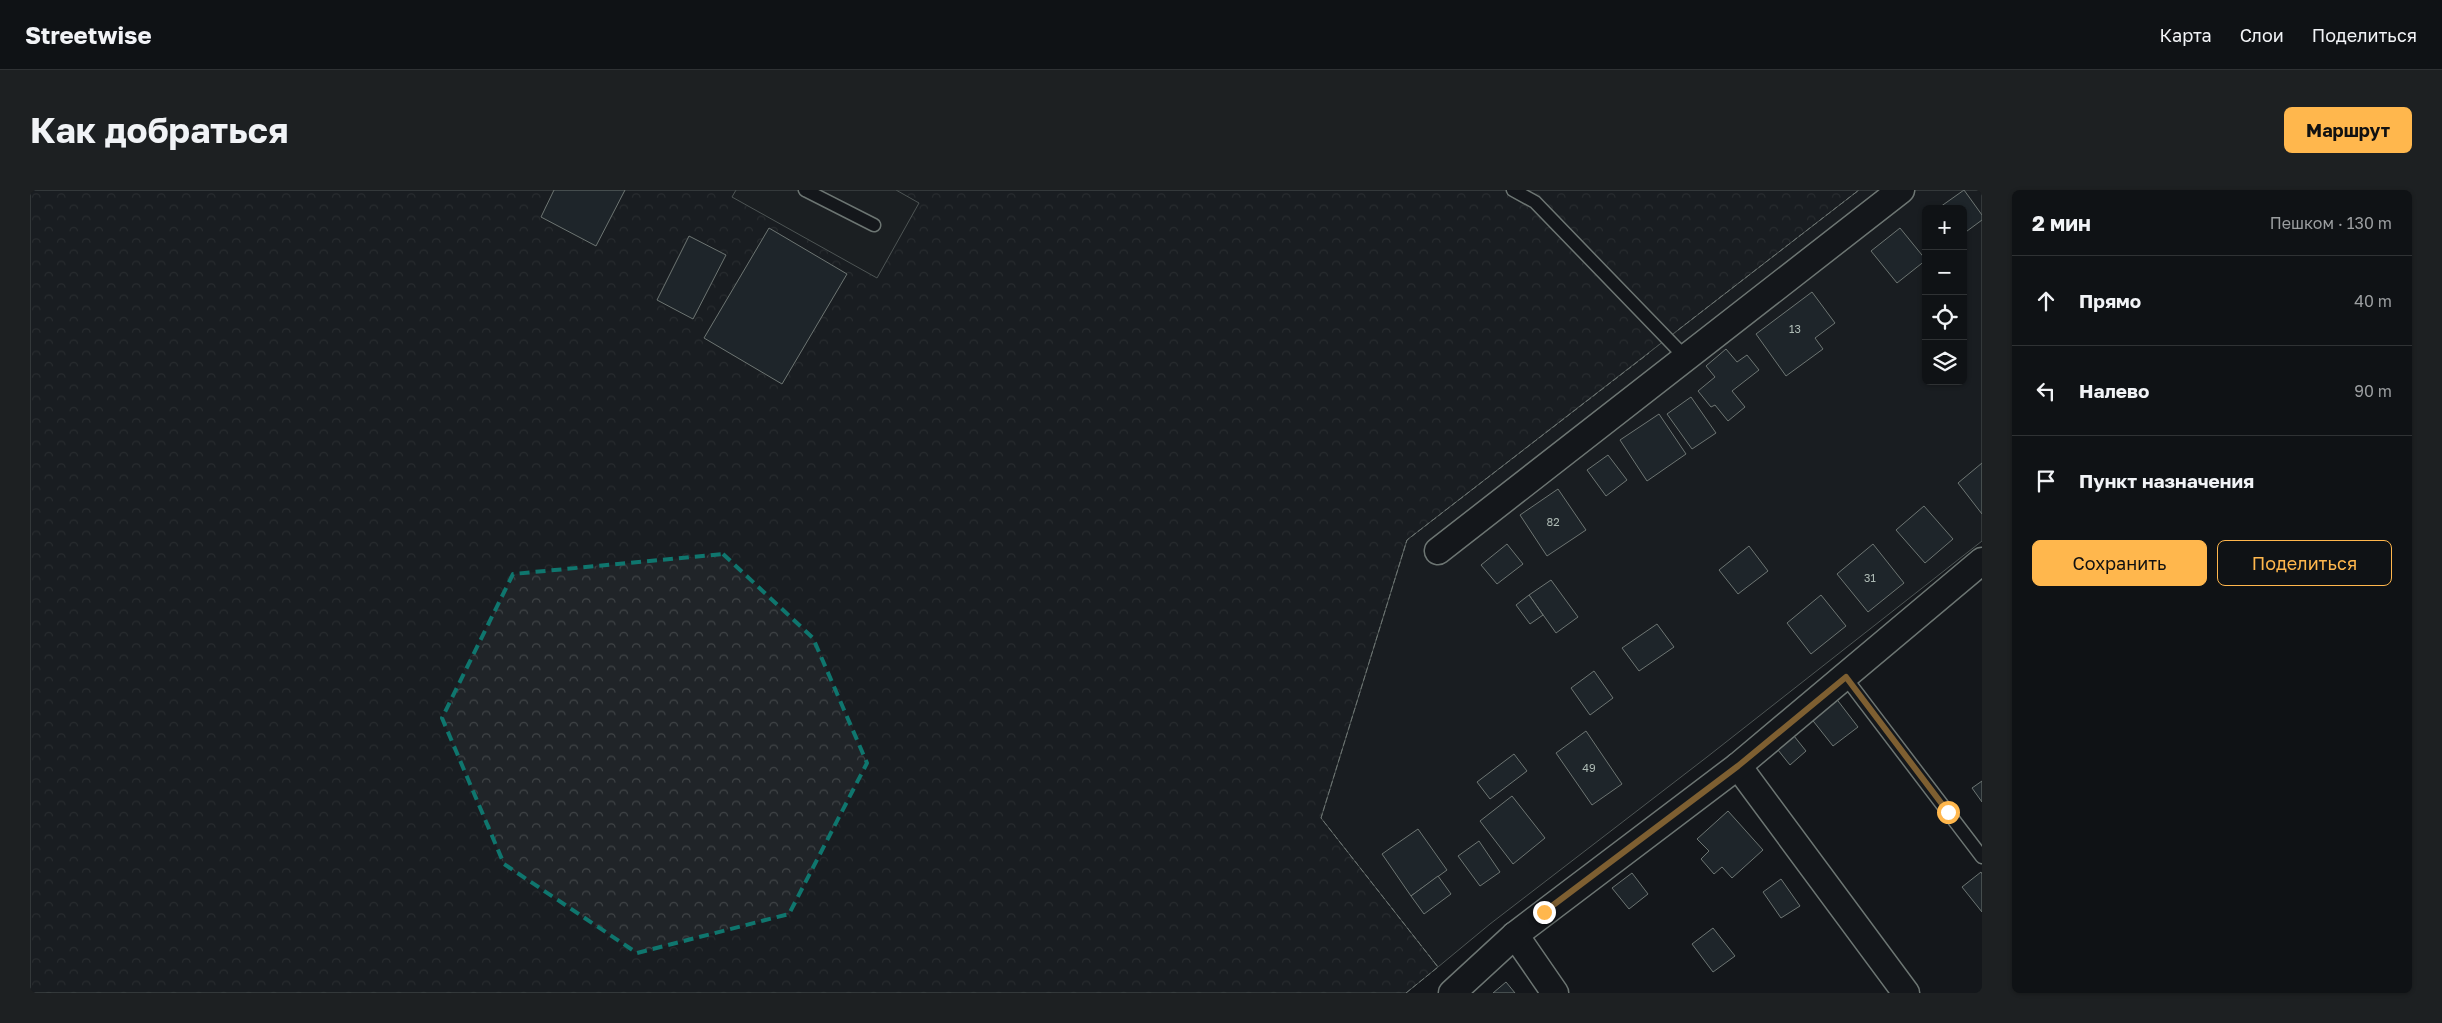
<!DOCTYPE html>
<html lang="ru">
<meta charset="utf-8">
<style>
body{margin:0;font-family:"Golos Text",sans-serif;background:#1d2022;color:#f1f3f6}
.controls{position:absolute;right:15px;top:15px;display:grid;overflow:hidden;border-radius:8px;box-shadow:0 1px 4px #0004}
.controls button{width:45px;height:45px;display:grid;place-items:center;padding:0;border:0;border-bottom:1px solid #2f3234;background:#0f1215;color:#f1f3f6;font:25px sans-serif}
.stop{position:absolute;width:15px;height:15px;margin:-11px;border:4px solid #ffb74d;border-radius:50%;background:#fff}
.stop.end{background:#ffb74d;border-color:#fff;box-shadow:0 1px 5px #0008}
.list{margin:0;padding:0;list-style:none}
h2{display:flex;justify-content:space-between;align-items:center;height:65px;margin:0;padding:0 20px;font-size:21px}
h2 small{font-size:16px;font-weight:400;color:#9b9ea0}
.list li{display:grid;grid-template-columns:32px 1fr auto;gap:15px;align-items:center;box-sizing:border-box;height:90px;padding:0 20px;border-top:1px solid #2f3234}
.list b{display:block;font-size:19px;white-space:nowrap}
.list em{font-size:16px;font-style:normal;color:#9b9ea0}
.actions{display:flex;gap:10px;padding:15px 20px}
.actions a{flex:1;padding:11px 0;border:1px solid #ffb74d;border-radius:8px;text-align:center;font-size:18px;color:#ffb74d}
.actions .main{background:#ffb74d;color:#111}
.icon{flex:none;width:28px;height:28px;fill:none;stroke:currentColor;stroke-width:2;stroke-linecap:round;stroke-linejoin:round}
.map{position:relative;flex:none;width:1952px;height:803px;overflow:hidden;border-radius:8px}
header{display:flex;align-items:center;gap:30px;box-sizing:border-box;height:70px;padding:0 25px;background:#0f1215;border-bottom:1px solid #2f3234}
header strong{font-size:24px}
nav{display:flex;gap:28px;margin-inline-start:auto;font-size:18px}
.intro{display:flex;align-items:center;justify-content:space-between;box-sizing:border-box;height:120px;padding:0 30px}
h1{margin:0;font-size:35px}
.button{padding:12px 22px;border-radius:8px;background:#ffb74d;color:#111;font-size:18px;font-weight:700}
main{display:flex;gap:30px;padding:0 30px}
aside{flex:1;background:#0f1215;border-radius:8px;box-shadow:0 1px 4px #0004}
.map>svg:first-child{display:block}
.forest{fill:url(#forest-crowns);stroke:#939e99}
.garden{fill:#202428;stroke:#939e99;fill-rule:evenodd}
.parking{fill:#24282b;stroke:#939e99}
.building{fill:#2c363c;stroke:#d8e6dc}
.lines{fill:none;stroke-linecap:round;stroke-linejoin:round}
.service-casing{stroke:#d8e6dc;stroke-width:15}
.minor-casing{stroke:#d8e6dc;stroke-width:29}
.service{stroke:#14181c;stroke-width:12}
.minor{stroke:#14181c;stroke-width:26}
.fence{stroke:#d8e6dc;stroke-width:1;stroke-dasharray:6 2.5;stroke-linecap:butt}
.route{stroke:#ffb74d;stroke-width:6}
.marked{fill:none;stroke:#0f766e;stroke-width:4;stroke-dasharray:10 6;stroke-linejoin:round}
.labels{text-anchor:middle;stroke-width:4;stroke-linejoin:round;paint-order:stroke}
.number-label{font-size:11px;fill:#adbab4}
</style>
<header>
<strong>Streetwise</strong>
<nav><a>Карта</a><a>Слои</a><a>Поделиться</a></nav>
</header>
<div class="intro"><h1>Как добраться</h1><a class="button">Маршрут</a></div>
<main>
<div class="map">
<svg width="1952" height="803" viewBox="0 0 1952 803">
<defs>
<pattern id="forest-crowns" width="20" height="18" patternUnits="userSpaceOnUse" patternTransform="scale(1.25)"><rect width="20" height="18" fill="#202428"/><path d="M2 6a3 3 0 1 1 6 0M12 15a3 3 0 1 1 6 0" fill="none" stroke="#404447"/></pattern>
</defs>
<rect width="100%" height="100%" fill="#14181c"/>
<path class="forest" d="M 0,0 L 1829,0 L 1377,350 L 1292,628 L 1408,777 L 1376,803 L 0,803 Z"/>
<path class="garden" d="M 1829,0 L 1952,0 L 1952,351 L 1677,567 L 1460,734 L 1408,777 L 1291,628 L 1377,350 ZM 1896,19 L 1933,19 L 1933,191 L 1896,191 Z"/>
<path class="parking" d="M 706,0 L 866,0 L 889,13 L 847,88 L 702,7 Z"/>
<g class="building">
<path d="M 524,0 L 595,0 L 566,56 L 511,27 Z"/>
<path d="M 1934,0 L 1952,25 L 1952,30 L 1933,44 L 1933,19 L 1911,19 L 1910,17 Z"/>
<path d="M 739,38 L 817,84 L 752,194 L 674,148 Z"/>
<path d="M 1870,38 L 1896,70 L 1867,93 L 1841,61 Z"/>
<path d="M 659,46 L 696,65 L 663,129 L 627,110 Z"/>
<path d="M 1782,102 L 1805,133 L 1785,148 L 1793,159 L 1756,186 L 1726,144 Z"/>
<path d="M 1696,159 L 1707,172 L 1717,165 L 1729,180 L 1702,201 L 1715,217 L 1698,231 L 1685,215 L 1681,217 L 1668,201 L 1685,187 L 1676,176 Z"/>
<path d="M 1661,207 L 1686,243 L 1662,259 L 1637,224 Z"/>
<path d="M 1629,224 L 1656,264 L 1617,291 L 1590,250 Z"/>
<path d="M 1578,265 L 1597,290 L 1576,306 L 1557,280 Z"/>
<path d="M 1952,273 L 1952,324 L 1928,293 Z"/>
<path d="M 1528,299 L 1556,340 L 1517,366 L 1490,325 Z"/>
<path d="M 1894,316 L 1923,349 L 1895,373 L 1866,340 Z"/>
<path d="M 1477,354 L 1493,374 L 1467,394 L 1451,375 Z"/>
<path d="M 1843,354 L 1874,393 L 1838,422 L 1807,384 Z"/>
<path d="M 1719,356 L 1738,381 L 1708,404 L 1689,380 Z"/>
<path d="M 1521,390 L 1548,427 L 1526,443 L 1499,405 Z"/>
<path d="M 1499,405 L 1513,425 L 1500,434 L 1486,415 Z"/>
<path d="M 1791,405 L 1816,436 L 1781,464 L 1757,433 Z"/>
<path d="M 1627,434 L 1644,457 L 1609,481 L 1592,458 Z"/>
<path d="M 1564,481 L 1583,508 L 1560,525 L 1541,498 Z"/>
<path d="M 1805,507 L 1828,537 L 1803,556 L 1780,527 Z"/>
<path d="M 1556,541 L 1592,594 L 1562,615 L 1526,563 Z"/>
<path d="M 1764,546 L 1776,561 L 1760,575 L 1748,560 Z"/>
<path d="M 1484,564 L 1497,581 L 1460,609 L 1447,592 Z"/>
<path d="M 1952,591 L 1952,612 L 1942,598 Z"/>
<path d="M 1482,606 L 1515,648 L 1483,674 L 1450,631 Z"/>
<path d="M 1698,621 L 1733,660 L 1702,688 L 1692,677 L 1684,684 L 1671,669 L 1679,661 L 1667,649 Z"/>
<path d="M 1388,639 L 1417,680 L 1381,706 L 1352,664 Z"/>
<path d="M 1449,651 L 1470,682 L 1450,696 L 1428,666 Z"/>
<path d="M 1951,682 L 1952,684 L 1952,722 L 1932,697 Z"/>
<path d="M 1602,683 L 1618,704 L 1599,719 L 1582,698 Z"/>
<path d="M 1408,686 L 1421,704 L 1394,724 L 1381,706 Z"/>
<path d="M 1751,689 L 1770,716 L 1751,728 L 1733,702 Z"/>
<path d="M 1683,738 L 1705,766 L 1683,782 L 1662,754 Z"/>
<path d="M 1476,792 L 1485,803 L 1463,803 Z"/>
</g>
<g class="lines">
<g class="service-casing">
<g id="service">
<path d="M 775,0 L 844,35"/>
<path d="M 1483,0 L 1505,12 L 1656,168"/>
<path d="M 1815,487 L 1952,667"/>
</g>
</g>
<g class="minor-casing">
<g id="minor">
<path d="M 1408,361 L 1871,0"/>
<path d="M 1708,576 L 1876,803"/>
<path d="M 1485,745 L 1525,803"/>
<path d="M 1422,803 L 1485,745 L 1708,576 L 1952,371"/>
</g>
</g>
<use href="#service" class="service"/>
<use href="#minor" class="minor"/>
<g class="fence">
<path d="M 1648,140 L 1829,0"/>
<path d="M 1376,803 L 1408,777 L 1291,628 L 1377,350 L 1619,163"/>
</g>
</g>
<g class="lines">
<path class="route" d="M 1514,722 L 1708,576 L 1816,487 L 1918,622"/>
</g>
<path d="M0 0H1952V803H0ZM 693,364 L 783,448 L 837,573 L 759,724 L 607,763 L 474,674 L 412,528 L 483,384 Z" fill="#14181c" fill-opacity=".55" fill-rule="evenodd"/>
<path class="marked" d="M 693,364 L 783,448 L 837,573 L 759,724 L 607,763 L 474,674 L 412,528 L 483,384 Z"/>
<g class="labels">
<g class="number-label">
<text x="1765" y="143">13</text>
<text x="1523" y="336">82</text>
<text x="1840" y="392">31</text>
<text x="1559" y="582">49</text>
</g>
</g>
</svg>
<div class="controls">
<button>+</button>
<button>−</button>
<button><svg class="icon" aria-label="locate" viewBox="0 0 24 24"><circle cx="12" cy="12" r="6"/><path d="M12 2v4M12 18v4M2 12h4M18 12h4"/></svg></button>
<button><svg class="icon" aria-label="layers" viewBox="0 0 24 24"><path d="M12 4l9 5-9 5-9-5zM3 14l9 5 9-5"/></svg></button>
</div>
<div class="stop" style="left:1918px;top:622px"></div>
<div class="stop end" style="left:1514px;top:722px"></div>
</div>
<aside>
<h2>2 мин<small>Пешком · 130 m</small></h2>
<ul class="list">
<li><svg class="icon" aria-label="ahead" viewBox="0 0 24 24"><path d="M12 20V5M6 11l6-6 6 6"/></svg><div><b>Прямо</b></div><em>40 m</em></li>
<li><svg class="icon" aria-label="left" viewBox="0 0 24 24"><path d="M17 20v-9H6M10 6l-5 5 5 5"/></svg><div><b>Налево</b></div><em>90 m</em></li>
<li><svg class="icon" aria-label="arrive" viewBox="0 0 24 24"><path d="M6 21V4h12l-3 4 3 4H6"/></svg><div><b>Пункт назначения</b></div></li>
</ul>
<div class="actions"><a class="main">Сохранить</a><a>Поделиться</a></div>
</aside>
</main>
